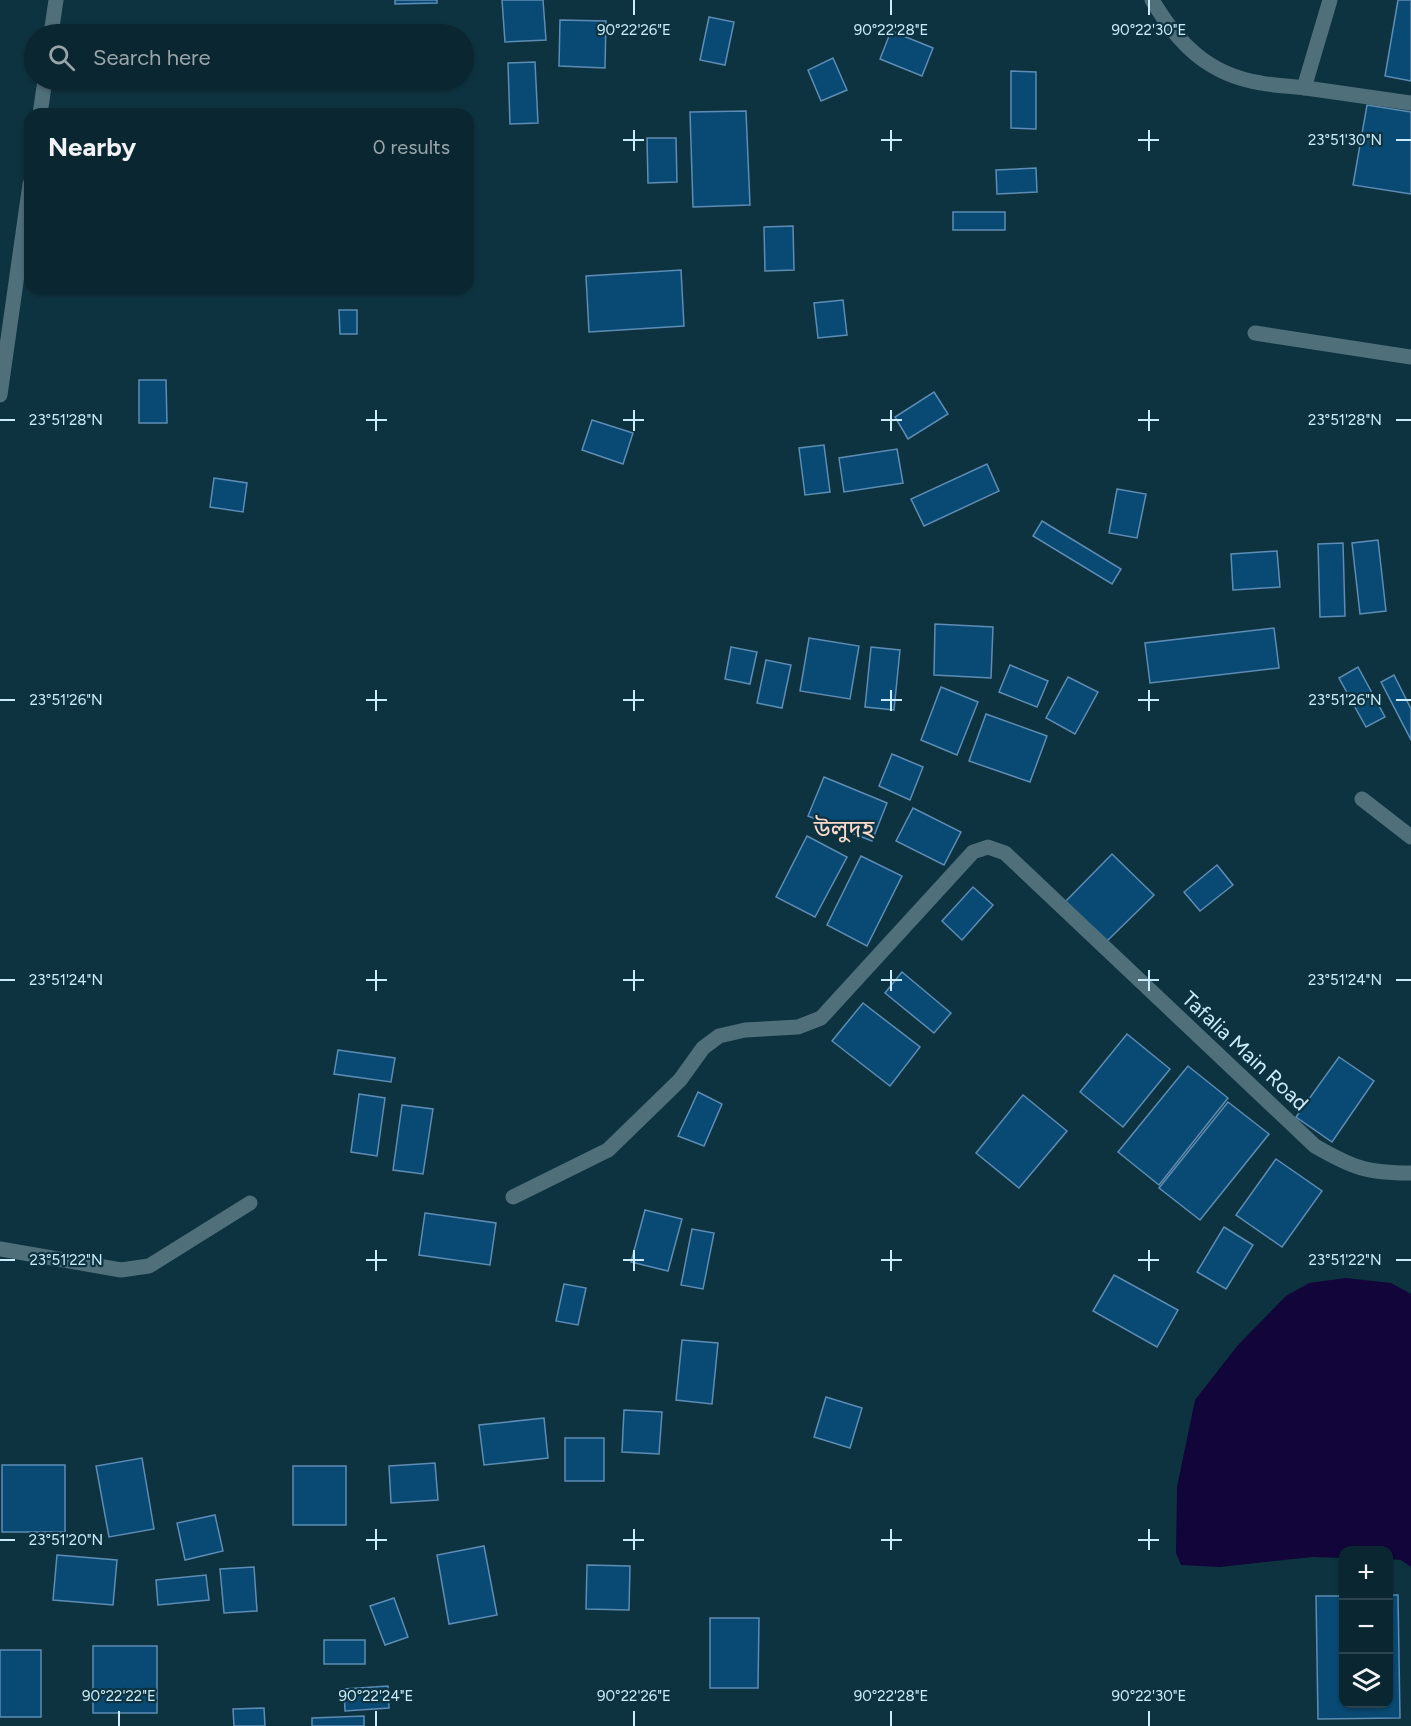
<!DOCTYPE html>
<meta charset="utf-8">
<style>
body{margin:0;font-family:Figtree,"Noto Sans Bengali",sans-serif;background:#18323c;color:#f1f3f6}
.controls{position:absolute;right:18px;bottom:18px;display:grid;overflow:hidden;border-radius:12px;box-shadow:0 2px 4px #0004}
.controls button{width:54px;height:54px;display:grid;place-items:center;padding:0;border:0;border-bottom:2px solid #2a434c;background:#0a2630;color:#f1f3f6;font:30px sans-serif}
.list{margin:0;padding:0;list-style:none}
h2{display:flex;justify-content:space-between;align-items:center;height:78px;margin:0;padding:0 24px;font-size:26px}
h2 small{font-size:20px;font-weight:400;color:#99a5ab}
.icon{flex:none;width:33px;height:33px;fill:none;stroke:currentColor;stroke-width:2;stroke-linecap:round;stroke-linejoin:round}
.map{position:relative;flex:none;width:1411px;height:1726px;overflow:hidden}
.search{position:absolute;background:#0a2630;box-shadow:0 2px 4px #0004;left:24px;top:24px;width:450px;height:66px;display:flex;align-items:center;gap:15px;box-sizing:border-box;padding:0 21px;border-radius:33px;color:#99a5ab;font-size:22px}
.panel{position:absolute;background:#0a2630;box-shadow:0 2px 4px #0004;left:24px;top:108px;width:450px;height:186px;border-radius:18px}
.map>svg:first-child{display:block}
.water{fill:#120539}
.building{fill:#094a74;stroke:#5d8cb4;stroke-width:1.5}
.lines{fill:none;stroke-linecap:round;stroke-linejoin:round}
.minor{stroke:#4f6f7b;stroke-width:15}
.ticks{fill:none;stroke:#cbedfb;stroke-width:2}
.labels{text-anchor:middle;stroke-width:4.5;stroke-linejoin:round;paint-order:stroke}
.street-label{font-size:21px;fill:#cbedfb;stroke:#0e3340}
.quarter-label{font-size:24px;fill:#f9dacc;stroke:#0e3340}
.ticks-label{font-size:15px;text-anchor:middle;fill:#cbedfb;stroke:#0e3340;stroke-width:4.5;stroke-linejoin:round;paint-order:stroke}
</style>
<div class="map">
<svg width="1411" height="1726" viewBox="0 0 1411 1726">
<rect width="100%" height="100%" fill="#0e3340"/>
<path class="water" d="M 1346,1278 L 1391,1283 L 1411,1294 L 1411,1567 L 1401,1560 L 1389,1559 L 1388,1550 L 1344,1550 L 1343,1558 L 1312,1557 L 1220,1567 L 1181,1565 L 1176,1553 L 1177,1487 L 1195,1400 L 1238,1345 L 1286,1296 L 1309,1283 Z"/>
<g class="building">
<path d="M 395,0 L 437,0 L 437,3 L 395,4 Z"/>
<path d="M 502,0 L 543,0 L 546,40 L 505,42 Z"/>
<path d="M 1398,0 L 1411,0 L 1411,81 L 1385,76 Z"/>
<path d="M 709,17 L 734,22 L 725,65 L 700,60 Z"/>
<path d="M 560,20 L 606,21 L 605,68 L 559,66 Z"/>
<path d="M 891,31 L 933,48 L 922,76 L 880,59 Z"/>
<path d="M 833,58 L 847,90 L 821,101 L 808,70 Z"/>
<path d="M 535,62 L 538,123 L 510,124 L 508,63 Z"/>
<path d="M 1011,71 L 1036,72 L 1036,129 L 1011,128 Z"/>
<path d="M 1367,105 L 1411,112 L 1411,194 L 1353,185 Z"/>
<path d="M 746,111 L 750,205 L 693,207 L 690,112 Z"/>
<path d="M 647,138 L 676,138 L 677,182 L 648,183 Z"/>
<path d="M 1036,168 L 1037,192 L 997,194 L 996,170 Z"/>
<rect x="953" y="212" width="52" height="18"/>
<path d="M 793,226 L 794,270 L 765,271 L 764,227 Z"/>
<path d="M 681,270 L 684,326 L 589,332 L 586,276 Z"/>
<path d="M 843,300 L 847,335 L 818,338 L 814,303 Z"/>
<path d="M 339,310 L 357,310 L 357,334 L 340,334 Z"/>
<path d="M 139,380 L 166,380 L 167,423 L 139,423 Z"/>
<path d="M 934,392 L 948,414 L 908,439 L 895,417 Z"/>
<path d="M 592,420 L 633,433 L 623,464 L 582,450 Z"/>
<path d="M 824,445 L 830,492 L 805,495 L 799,448 Z"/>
<path d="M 897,449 L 903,483 L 844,492 L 839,458 Z"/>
<path d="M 987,464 L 999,491 L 924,526 L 911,499 Z"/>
<path d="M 214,478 L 247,483 L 243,512 L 210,507 Z"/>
<path d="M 1117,489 L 1146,494 L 1137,538 L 1109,533 Z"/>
<path d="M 1042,521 L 1121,569 L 1112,584 L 1033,536 Z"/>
<path d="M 1378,540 L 1386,611 L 1360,614 L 1352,543 Z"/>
<path d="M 1343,543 L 1345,616 L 1320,617 L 1318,544 Z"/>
<path d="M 1277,551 L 1280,587 L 1233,590 L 1231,554 Z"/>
<path d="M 935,624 L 993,627 L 991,678 L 934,675 Z"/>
<path d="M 1274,628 L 1279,668 L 1150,683 L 1145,643 Z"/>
<path d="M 809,638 L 859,646 L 850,699 L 800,691 Z"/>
<path d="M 731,647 L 757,652 L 750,684 L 725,679 Z"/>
<path d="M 871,647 L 900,650 L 894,710 L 865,707 Z"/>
<path d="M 766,660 L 791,665 L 782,708 L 757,703 Z"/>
<path d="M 1010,665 L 1048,681 L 1037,707 L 999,692 Z"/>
<path d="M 1358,667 L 1385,717 L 1366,727 L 1339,678 Z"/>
<path d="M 1394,675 L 1411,709 L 1411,740 L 1381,682 Z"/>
<path d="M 1068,677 L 1098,692 L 1075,734 L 1046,718 Z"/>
<path d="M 941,687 L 978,702 L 957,755 L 921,740 Z"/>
<path d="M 986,714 L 1047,736 L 1030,782 L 969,761 Z"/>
<path d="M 892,754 L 923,767 L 910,800 L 879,786 Z"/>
<path d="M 824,777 L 887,803 L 872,841 L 808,816 Z"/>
<path d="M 913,808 L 961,832 L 944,865 L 896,841 Z"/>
<path d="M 807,836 L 847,857 L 815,917 L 776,897 Z"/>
<path d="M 1112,854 L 1154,895 L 1106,942 L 1065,902 Z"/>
<path d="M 861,856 L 902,876 L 867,946 L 827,925 Z"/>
<path d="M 1217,865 L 1233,885 L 1200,911 L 1184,892 Z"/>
<path d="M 973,887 L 993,905 L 962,940 L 942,921 Z"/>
<path d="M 902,972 L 951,1013 L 934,1033 L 885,993 Z"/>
<path d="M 863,1003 L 920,1047 L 890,1086 L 832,1041 Z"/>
<path d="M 1127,1034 L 1170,1069 L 1123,1127 L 1080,1092 Z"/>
<path d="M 338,1050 L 395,1058 L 391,1082 L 334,1074 Z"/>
<path d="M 1339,1057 L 1374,1081 L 1332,1142 L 1296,1117 Z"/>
<path d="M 1188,1066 L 1228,1098 L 1159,1185 L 1118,1152 Z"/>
<path d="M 698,1092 L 722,1104 L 704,1146 L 678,1136 Z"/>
<path d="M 359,1094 L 385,1098 L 377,1156 L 351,1152 Z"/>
<path d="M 1023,1095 L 1067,1131 L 1019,1188 L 976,1153 Z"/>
<path d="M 1228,1102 L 1269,1134 L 1200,1220 L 1159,1188 Z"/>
<path d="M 402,1105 L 433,1109 L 423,1174 L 393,1170 Z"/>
<path d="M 1276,1159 L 1322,1191 L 1282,1247 L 1236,1215 Z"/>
<path d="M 645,1210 L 682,1219 L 668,1271 L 631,1262 Z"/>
<path d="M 425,1213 L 496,1223 L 490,1265 L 419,1255 Z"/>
<path d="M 1224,1227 L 1253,1245 L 1226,1289 L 1197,1272 Z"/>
<path d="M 692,1229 L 714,1233 L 703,1289 L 681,1285 Z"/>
<path d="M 1114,1275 L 1178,1310 L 1157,1347 L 1093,1311 Z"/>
<path d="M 564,1284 L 586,1288 L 578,1325 L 556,1321 Z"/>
<path d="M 682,1340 L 718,1343 L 712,1404 L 676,1400 Z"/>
<path d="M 826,1397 L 862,1408 L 850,1448 L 814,1437 Z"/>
<path d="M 624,1410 L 662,1412 L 659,1454 L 622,1452 Z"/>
<path d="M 544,1418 L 548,1458 L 484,1465 L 479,1425 Z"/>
<rect x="565" y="1438" width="39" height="43"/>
<path d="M 142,1458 L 154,1529 L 109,1537 L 96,1466 Z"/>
<path d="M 435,1463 L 438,1500 L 391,1503 L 389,1466 Z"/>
<rect x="2" y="1465" width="63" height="67"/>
<rect x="293" y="1466" width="53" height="59"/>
<path d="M 215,1515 L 223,1551 L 185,1560 L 177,1523 Z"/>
<path d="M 484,1546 L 497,1615 L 449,1624 L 437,1555 Z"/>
<path d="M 57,1555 L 117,1560 L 113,1605 L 53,1600 Z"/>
<path d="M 587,1565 L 630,1566 L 629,1610 L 586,1609 Z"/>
<path d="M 254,1567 L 257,1611 L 224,1613 L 220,1569 Z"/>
<path d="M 206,1575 L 209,1600 L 158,1605 L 156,1580 Z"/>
<path d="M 1388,1595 L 1398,1595 L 1400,1718 L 1318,1719 L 1316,1596 L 1344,1596 L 1344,1704 L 1388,1704 Z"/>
<path d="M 394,1598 L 408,1637 L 385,1645 L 370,1606 Z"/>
<path d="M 710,1618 L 759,1618 L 758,1688 L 710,1688 Z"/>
<rect x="324" y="1640" width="41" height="24"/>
<rect x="93" y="1646" width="64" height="67"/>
<rect x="0" y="1650" width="41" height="67"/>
<path d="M 388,1686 L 389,1708 L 345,1711 L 344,1689 Z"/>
<path d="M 264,1708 L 265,1726 L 234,1726 L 233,1709 Z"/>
<path d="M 364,1716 L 364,1726 L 312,1726 L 312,1718 Z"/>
</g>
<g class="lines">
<g class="minor">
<path d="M 1152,0 C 1178,44 1209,75 1261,83 C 1276,86 1291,86 1306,88 C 1341,93 1376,98 1411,103"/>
<path d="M 51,34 L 56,0"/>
<path d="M 1304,88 L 1330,0"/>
<path d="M 40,114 L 45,80"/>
<path d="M 1255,333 L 1411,357"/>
<path d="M 0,395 L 30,184"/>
<path d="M 1362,799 L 1411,837"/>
<path d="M 513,1197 L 608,1150 L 680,1080 L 703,1048 L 719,1036 L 745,1030 L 798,1027 L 821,1018 L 973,852 L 988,847 L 1005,853 L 1315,1146 C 1353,1168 1367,1173 1411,1173"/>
<path d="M 0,1249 L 121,1270 L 149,1266 L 250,1203"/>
</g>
</g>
<path class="ticks" d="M 634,0 L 634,15M 891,0 L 891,15M 1149,0 L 1149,15M 634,130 L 634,151M 891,130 L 891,151M 1149,130 L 1149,151M 623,140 L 644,140M 881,140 L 902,140M 1138,140 L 1159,140M 1396,140 L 1411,140M 376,410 L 376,431M 634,410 L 634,431M 891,410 L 891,431M 1149,410 L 1149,431M 0,420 L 15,420M 366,420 L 387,420M 623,420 L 644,420M 881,420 L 902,420M 1138,420 L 1159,420M 1396,420 L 1411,420M 376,690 L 376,711M 634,690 L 634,711M 891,690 L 891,711M 1149,690 L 1149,711M 0,700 L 15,700M 366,700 L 387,700M 623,700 L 644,700M 881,700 L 902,700M 1138,700 L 1159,700M 1396,700 L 1411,700M 376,970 L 376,991M 634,970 L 634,991M 891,970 L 891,991M 1149,970 L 1149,991M 0,980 L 15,980M 366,980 L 387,980M 623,980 L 644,980M 881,980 L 902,980M 1138,980 L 1159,980M 1396,980 L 1411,980M 376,1250 L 376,1271M 634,1250 L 634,1271M 891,1250 L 891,1271M 1149,1250 L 1149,1271M 0,1260 L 15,1260M 366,1260 L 387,1260M 623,1260 L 644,1260M 881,1260 L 902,1260M 1138,1260 L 1159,1260M 1396,1260 L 1411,1260M 376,1529 L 376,1550M 634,1529 L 634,1550M 891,1529 L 891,1550M 1149,1529 L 1149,1550M 0,1540 L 15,1540M 366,1540 L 387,1540M 623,1540 L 644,1540M 881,1540 L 902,1540M 1138,1540 L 1159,1540M 119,1711 L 119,1726M 376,1711 L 376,1726M 634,1711 L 634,1726M 891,1711 L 891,1726M 1149,1711 L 1149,1726"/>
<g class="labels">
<g class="street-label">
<text transform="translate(1245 1051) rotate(43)" y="7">Tafalia Main Road</text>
</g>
<g class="quarter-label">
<text x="844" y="837">উলুদহ</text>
</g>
</g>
<g class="ticks-label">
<text x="634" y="35">90°22'26"E</text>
<text x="891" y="35">90°22'28"E</text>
<text x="1149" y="35">90°22'30"E</text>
<text x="1345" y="145">23°51'30"N</text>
<text x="66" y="425">23°51'28"N</text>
<text x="1345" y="425">23°51'28"N</text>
<text x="66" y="705">23°51'26"N</text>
<text x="1345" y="705">23°51'26"N</text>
<text x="66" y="985">23°51'24"N</text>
<text x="1345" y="985">23°51'24"N</text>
<text x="66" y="1265">23°51'22"N</text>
<text x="1345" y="1265">23°51'22"N</text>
<text x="66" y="1545">23°51'20"N</text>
<text x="119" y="1701">90°22'22"E</text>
<text x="376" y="1701">90°22'24"E</text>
<text x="634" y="1701">90°22'26"E</text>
<text x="891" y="1701">90°22'28"E</text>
<text x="1149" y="1701">90°22'30"E</text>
</g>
</svg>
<div class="controls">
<button>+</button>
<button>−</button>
<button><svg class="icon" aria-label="layers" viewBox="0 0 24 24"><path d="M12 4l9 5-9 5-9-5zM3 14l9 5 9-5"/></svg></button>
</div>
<div class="search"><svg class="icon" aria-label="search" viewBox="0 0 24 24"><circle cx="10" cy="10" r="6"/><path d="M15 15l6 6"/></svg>Search here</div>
<section class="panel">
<h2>Nearby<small>0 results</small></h2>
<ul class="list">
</ul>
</section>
</div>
